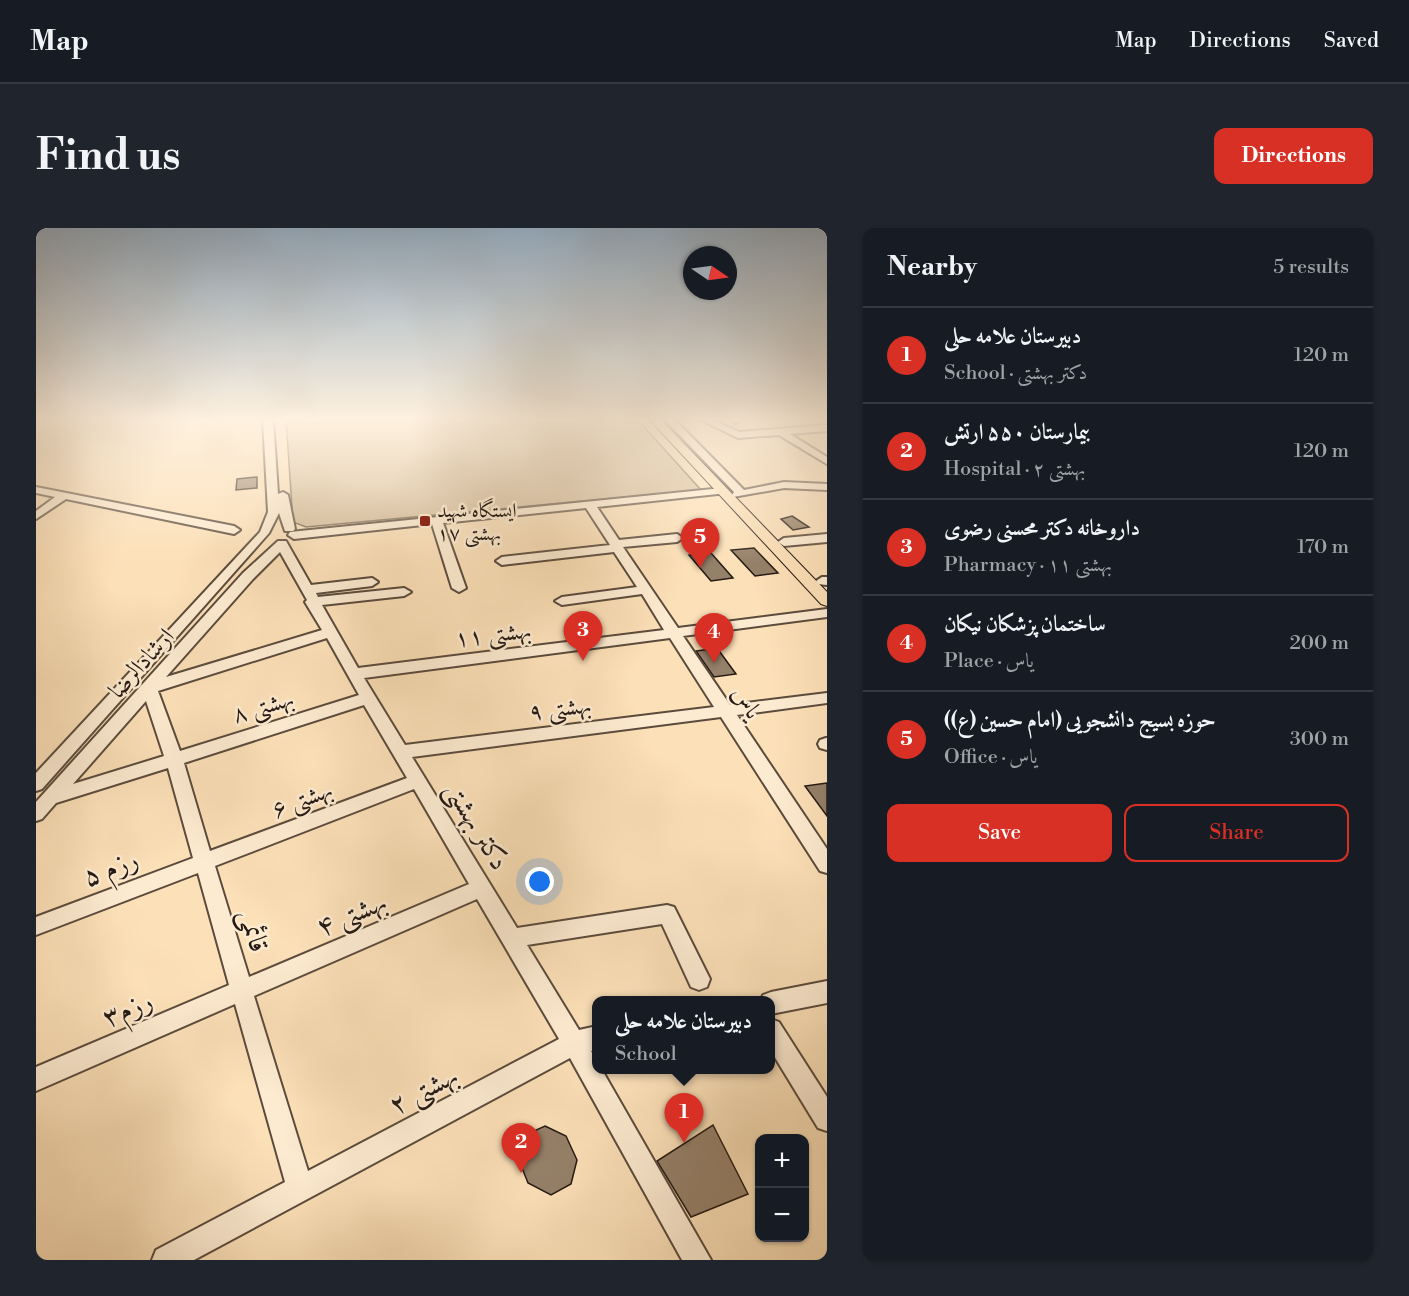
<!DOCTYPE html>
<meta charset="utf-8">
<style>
body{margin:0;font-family:"Libre Bodoni",Amiri,serif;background:#20242c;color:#f1f3f6}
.controls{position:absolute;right:18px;bottom:18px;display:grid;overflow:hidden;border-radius:12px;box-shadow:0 2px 4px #0004}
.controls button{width:54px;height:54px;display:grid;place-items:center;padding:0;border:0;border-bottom:2px solid #363941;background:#171b24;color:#f1f3f6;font:30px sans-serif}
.compass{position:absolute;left:647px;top:18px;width:54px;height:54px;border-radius:50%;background:#171b24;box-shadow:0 2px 4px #0004;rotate:103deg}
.you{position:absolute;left:504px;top:654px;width:21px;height:21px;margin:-15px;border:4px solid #fff;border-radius:50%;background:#1a73e8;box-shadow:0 0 0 9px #1a73e833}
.badge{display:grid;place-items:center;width:39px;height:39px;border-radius:50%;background:#d93025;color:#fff;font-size:20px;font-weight:700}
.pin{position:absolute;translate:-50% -50px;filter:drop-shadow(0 2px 3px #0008)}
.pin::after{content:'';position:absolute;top:32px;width:21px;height:18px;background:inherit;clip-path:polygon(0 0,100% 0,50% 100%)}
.popup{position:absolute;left:556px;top:768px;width:183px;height:78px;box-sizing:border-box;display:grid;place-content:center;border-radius:12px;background:#171b24;filter:drop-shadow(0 2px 4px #0005);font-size:20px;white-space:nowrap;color:#9ea1a6}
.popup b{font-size:22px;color:#f1f3f6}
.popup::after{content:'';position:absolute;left:50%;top:100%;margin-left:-12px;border:12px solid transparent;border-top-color:#171b24}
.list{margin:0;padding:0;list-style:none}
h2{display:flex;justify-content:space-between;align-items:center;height:78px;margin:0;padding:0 24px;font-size:26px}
h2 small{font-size:20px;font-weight:400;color:#9ea1a6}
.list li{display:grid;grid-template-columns:39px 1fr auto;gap:18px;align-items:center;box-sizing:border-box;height:96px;padding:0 24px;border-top:2px solid #363941}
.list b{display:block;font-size:22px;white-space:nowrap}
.list p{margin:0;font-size:20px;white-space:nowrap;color:#9ea1a6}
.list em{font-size:20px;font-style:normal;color:#9ea1a6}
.actions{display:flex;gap:12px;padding:18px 24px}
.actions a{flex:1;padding:14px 0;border:2px solid #d93025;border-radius:12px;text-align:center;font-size:21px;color:#d93025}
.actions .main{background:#d93025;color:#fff}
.map{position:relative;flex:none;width:791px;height:1032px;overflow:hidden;border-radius:12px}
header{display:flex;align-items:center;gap:36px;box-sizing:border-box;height:84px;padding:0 30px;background:#171b24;border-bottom:2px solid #363941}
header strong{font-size:28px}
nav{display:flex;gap:33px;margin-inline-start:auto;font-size:21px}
.intro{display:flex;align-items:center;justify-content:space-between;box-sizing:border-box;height:144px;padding:0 36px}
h1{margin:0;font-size:42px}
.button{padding:15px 27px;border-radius:12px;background:#d93025;color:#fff;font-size:21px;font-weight:700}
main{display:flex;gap:36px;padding:0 36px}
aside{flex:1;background:#171b24;border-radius:12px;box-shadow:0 2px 4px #0004}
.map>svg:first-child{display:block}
.green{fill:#d7be9c;stroke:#7e6c58;stroke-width:1.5}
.building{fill:#958069;stroke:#251914;stroke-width:1.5}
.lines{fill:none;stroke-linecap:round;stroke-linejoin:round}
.minor-casing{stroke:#5b4b3d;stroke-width:4}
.major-casing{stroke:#251914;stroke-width:2}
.minor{fill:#fdebd1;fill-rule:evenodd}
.major{fill:#fce0b8;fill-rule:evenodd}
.poi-dot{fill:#8f2418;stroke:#fdebd1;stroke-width:2}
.labels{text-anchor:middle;stroke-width:5;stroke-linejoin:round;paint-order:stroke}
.far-poi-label{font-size:20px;fill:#251914;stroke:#fdebd1;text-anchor:start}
.street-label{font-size:24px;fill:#251914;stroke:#fdebd1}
.near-street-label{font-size:28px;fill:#251914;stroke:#fdebd1}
</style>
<header>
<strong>Map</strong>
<nav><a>Map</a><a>Directions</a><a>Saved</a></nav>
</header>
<div class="intro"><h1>Find us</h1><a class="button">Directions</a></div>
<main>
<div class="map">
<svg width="791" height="1032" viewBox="0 0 791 1032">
<rect width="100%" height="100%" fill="#fce0b8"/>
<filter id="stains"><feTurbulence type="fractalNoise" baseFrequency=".00333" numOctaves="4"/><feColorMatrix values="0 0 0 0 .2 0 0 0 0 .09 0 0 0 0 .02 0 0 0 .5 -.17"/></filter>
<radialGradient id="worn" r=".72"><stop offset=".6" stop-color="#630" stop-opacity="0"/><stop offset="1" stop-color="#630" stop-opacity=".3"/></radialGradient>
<path class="green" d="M 250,191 L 601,191 L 665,262 L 270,299 L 257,294 Z"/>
<g class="building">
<path d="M 221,249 L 221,260 L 200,262 L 201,251 Z"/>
<path d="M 756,288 L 773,299 L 757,302 L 745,291 Z"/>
<path d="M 718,320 L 742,345 L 719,348 L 695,322 Z"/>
<path d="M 675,325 L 697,350 L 675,353 L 653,327 Z"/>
<path d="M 681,420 L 700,446 L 678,449 L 660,423 Z"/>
<path d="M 791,555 L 791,588 L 769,558 Z"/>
<path d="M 677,897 L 712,966 L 655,989 L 621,933 Z"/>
<path d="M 509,898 L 530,908 L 541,932 L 535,956 L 515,967 L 492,955 L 482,930 L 489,907 Z"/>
</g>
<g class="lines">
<g class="minor-casing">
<g id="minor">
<path d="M 227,191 L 237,191 L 242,266 L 247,264 L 252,267 L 259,301 L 257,303 L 249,303 L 243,285 L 233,305 L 6,561 L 0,563 L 0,545 L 224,304 L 232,284 Z"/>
<path d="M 628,191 L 638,191 L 708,262 L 748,254 L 791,256 L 791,262 L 748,260 L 697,269 L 696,267 L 698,264 Z"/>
<path d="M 663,191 L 675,191 L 703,204 L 791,197 L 791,203 L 754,206 L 791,229 L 791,236 L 743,207 L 702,210 Z"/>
<path d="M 693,191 L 704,191 L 705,192 L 700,195 Z"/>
<path d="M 0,259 L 198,298 L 204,302 L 198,306 L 30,271 L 0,291 L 0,283 L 19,269 L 0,265 Z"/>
<path d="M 687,260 L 692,263 L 691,265 L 561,279 L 583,312 L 641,306 L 647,310 L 641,314 L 587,319 L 642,400 L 791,381 L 791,389 L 647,408 L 694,477 L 791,465 L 791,475 L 701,487 L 791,621 L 791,645 L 784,643 L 685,489 L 376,529 L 481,700 L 631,677 L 638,679 L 674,751 L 671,759 L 663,762 L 655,759 L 626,696 L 491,717 L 543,802 L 561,798 L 561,822 L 555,823 L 561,832 L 561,842 L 566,842 L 675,1032 L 646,1032 L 534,830 L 158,1032 L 116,1032 L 120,1022 L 249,954 L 199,776 L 0,863 L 0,839 L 193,757 L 162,645 L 0,707 L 0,689 L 157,630 L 132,540 L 20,575 L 6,591 L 0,593 L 0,574 L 207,345 L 242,313 L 250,313 L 275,357 L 336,350 L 342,354 L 336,358 L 280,365 L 282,369 L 368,360 L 375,364 L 368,368 L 286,377 L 322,440 L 628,402 L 606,366 L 526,377 L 519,373 L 526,369 L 601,359 L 578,324 L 466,337 L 460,333 L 466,329 L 574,317 L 550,280 L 407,295 L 430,360 L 423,364 L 416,360 L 396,296 L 258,311 L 252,307 L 254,304 ZM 244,324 L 271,372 L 269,374 L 286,402 L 130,449 L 217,351 ZM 291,410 L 323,467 L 144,523 L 122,463 ZM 634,410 L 678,479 L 369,517 L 328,450 ZM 110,473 L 128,528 L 37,556 ZM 328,477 L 371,550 L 174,623 L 148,535 ZM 378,561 L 433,656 L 213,749 L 179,638 ZM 441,671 L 523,811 L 272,943 L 218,768 Z"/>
<path d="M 791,306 L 791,314 L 748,318 L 742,314 L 748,310 Z"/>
<path d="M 786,349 L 791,349 L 791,357 L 781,356 L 780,353 Z"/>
<path d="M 790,510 L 791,510 L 791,522 L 784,520 L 782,516 L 784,512 Z"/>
<path d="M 791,753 L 791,775 L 735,786 L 735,772 L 725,772 L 727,767 L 735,764 Z"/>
<path d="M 735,791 L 743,794 L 791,869 L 791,903 L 782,900 L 735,823 Z"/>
</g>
</g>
<g class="major-casing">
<path id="major" d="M 613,191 L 624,191 L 791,364 L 791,378 L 785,376 Z"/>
</g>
<use href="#minor" class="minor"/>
<use href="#major" class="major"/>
</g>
<linearGradient id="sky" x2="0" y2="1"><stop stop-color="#93aabe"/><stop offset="0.57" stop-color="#fef1df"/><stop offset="1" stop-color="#fef1df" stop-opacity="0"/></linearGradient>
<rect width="791" height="335" fill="url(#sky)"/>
<rect class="poi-dot" x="383" y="287" width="12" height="12" rx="3"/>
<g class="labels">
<g class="far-poi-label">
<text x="401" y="289">ایستگاه شهید<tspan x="401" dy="23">بهشتی ۱۷</tspan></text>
</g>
<g class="street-label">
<text transform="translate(457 406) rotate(-7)" y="8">بهشتی ۱۱</text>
<text transform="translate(105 435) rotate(-48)" y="8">ارشادالرضا</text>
<text transform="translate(711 474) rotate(57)" y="8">یاس</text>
<text transform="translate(227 478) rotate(-17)" y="8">بهشتی ۸</text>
<text transform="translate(524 480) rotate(-7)" y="8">بهشتی ۹</text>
<text transform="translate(266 571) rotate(-21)" y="8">بهشتی ۶</text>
</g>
<g class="near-street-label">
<text transform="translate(442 597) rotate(59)" y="10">دکتر بهشتی</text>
<text transform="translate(74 639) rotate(-21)" y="10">رزم ۵</text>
<text transform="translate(315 685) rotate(-23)" y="10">بهشتی ۴</text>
<text transform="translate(219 702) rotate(74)" y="10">قائمی</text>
<text transform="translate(91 780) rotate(-23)" y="10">رزم۳</text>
<text transform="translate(387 861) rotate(-28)" y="10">بهشتی ۲</text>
</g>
</g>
<rect width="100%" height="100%" filter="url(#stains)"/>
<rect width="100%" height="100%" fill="url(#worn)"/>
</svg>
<div class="controls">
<button>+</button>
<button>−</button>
</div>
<svg class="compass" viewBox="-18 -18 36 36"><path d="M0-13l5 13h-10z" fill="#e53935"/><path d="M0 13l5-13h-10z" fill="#9ea1a6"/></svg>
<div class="you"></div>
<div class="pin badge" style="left:648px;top:915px">1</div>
<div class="popup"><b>دبیرستان علامه حلی</b>School</div>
<div class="pin badge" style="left:485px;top:945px">2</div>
<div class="pin badge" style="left:547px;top:433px">3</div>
<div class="pin badge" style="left:678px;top:435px">4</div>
<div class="pin badge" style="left:664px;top:340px">5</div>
</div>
<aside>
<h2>Nearby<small>5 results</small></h2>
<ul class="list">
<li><span class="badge">1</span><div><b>دبیرستان علامه حلی</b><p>School · دکتر بهشتی</p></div><em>120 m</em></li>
<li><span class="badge">2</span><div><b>بیمارستان ۵۵۰ ارتش</b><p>Hospital · بهشتی ۲</p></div><em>120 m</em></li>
<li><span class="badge">3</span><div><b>داروخانه دکتر محسنی رضوی</b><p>Pharmacy · بهشتی ۱۱</p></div><em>170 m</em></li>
<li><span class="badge">4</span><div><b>ساختمان پزشکان نیکان</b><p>Place · یاس</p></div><em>200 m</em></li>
<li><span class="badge">5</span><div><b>حوزه بسیج دانشجویی (امام حسین (ع))</b><p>Office · یاس</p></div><em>300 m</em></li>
</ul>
<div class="actions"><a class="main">Save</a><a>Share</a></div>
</aside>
</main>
